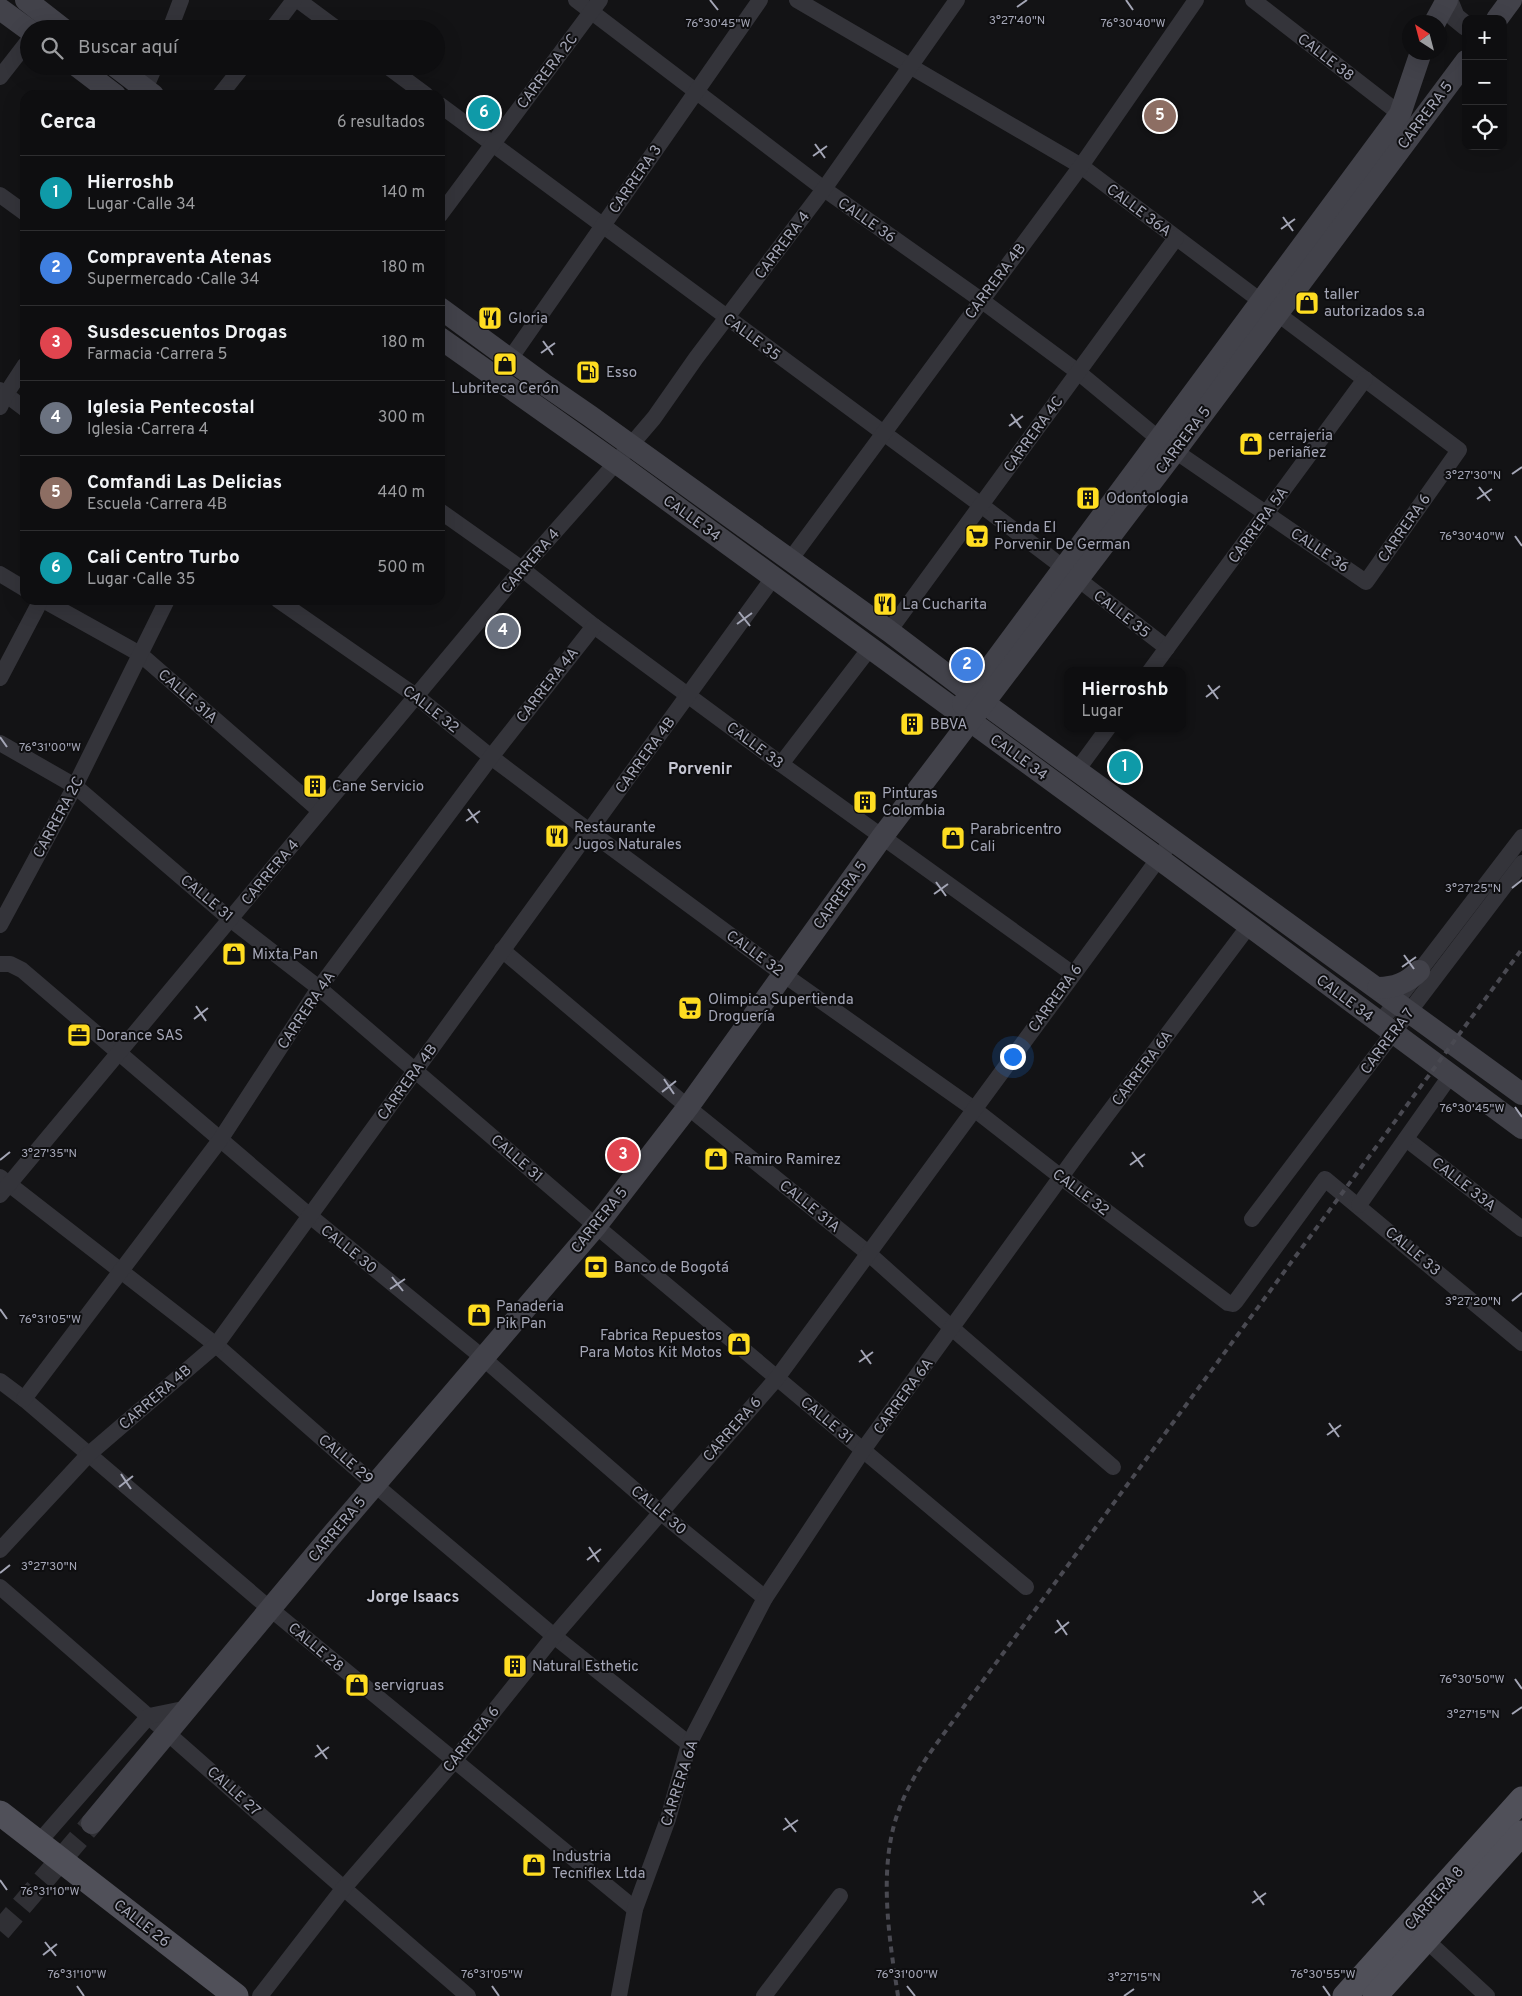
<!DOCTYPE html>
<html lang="es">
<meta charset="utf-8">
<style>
body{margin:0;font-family:Overpass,sans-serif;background:#1c1c1e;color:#f1f3f6}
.controls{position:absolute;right:15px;top:15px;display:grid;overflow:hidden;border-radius:10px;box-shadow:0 5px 20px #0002}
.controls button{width:45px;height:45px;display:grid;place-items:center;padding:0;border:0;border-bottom:1px solid #2e2e30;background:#0e0e10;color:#f1f3f6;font:25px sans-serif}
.compass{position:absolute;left:1402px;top:15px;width:45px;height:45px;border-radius:50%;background:#0e0e10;box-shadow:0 5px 20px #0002;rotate:324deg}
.you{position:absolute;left:1012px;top:1056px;width:18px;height:18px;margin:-12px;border:4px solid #fff;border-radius:50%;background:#1a73e8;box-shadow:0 0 0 8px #1a73e833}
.badge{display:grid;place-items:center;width:32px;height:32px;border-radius:50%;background:#d93025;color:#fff;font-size:16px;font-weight:700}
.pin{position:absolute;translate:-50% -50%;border:2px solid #fff;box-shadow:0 1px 5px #0006}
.popup{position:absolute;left:1064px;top:667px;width:122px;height:65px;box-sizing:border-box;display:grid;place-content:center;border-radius:10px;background:#0e0e10;filter:drop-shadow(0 1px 4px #0005);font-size:16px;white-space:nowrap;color:#9b9c9f}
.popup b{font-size:19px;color:#f1f3f6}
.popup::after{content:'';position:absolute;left:50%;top:100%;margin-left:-10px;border:10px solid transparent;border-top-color:#0e0e10}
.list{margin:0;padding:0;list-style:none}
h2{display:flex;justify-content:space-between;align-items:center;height:65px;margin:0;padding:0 20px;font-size:21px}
h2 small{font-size:16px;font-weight:400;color:#9b9c9f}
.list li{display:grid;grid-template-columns:32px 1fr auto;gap:15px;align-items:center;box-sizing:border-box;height:75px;padding:0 20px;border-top:1px solid #2e2e30}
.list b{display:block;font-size:19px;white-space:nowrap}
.list p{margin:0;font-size:16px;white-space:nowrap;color:#9b9c9f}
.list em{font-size:16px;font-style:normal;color:#9b9c9f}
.icon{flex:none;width:28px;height:28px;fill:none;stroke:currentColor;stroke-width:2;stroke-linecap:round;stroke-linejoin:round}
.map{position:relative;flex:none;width:1522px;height:1996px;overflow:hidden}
.search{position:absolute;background:#0e0e10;box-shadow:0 5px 20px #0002;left:20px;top:20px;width:425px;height:55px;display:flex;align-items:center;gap:12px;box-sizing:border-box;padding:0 18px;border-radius:28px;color:#9b9c9f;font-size:19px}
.panel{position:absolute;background:#0e0e10;box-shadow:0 5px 20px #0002;left:20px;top:90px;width:425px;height:515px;border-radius:15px}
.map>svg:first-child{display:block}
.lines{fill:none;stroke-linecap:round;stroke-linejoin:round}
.secondary-tunnel{stroke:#303035;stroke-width:22;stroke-dasharray:22 11;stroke-linecap:butt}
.minor{stroke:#34343a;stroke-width:16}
.tertiary{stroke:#34343a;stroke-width:20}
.secondary{stroke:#42424a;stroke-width:22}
.primary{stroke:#505059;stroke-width:25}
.rail{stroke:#494951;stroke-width:4;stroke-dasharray:6 5;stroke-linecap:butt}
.ticks{fill:none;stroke:#a4a6b6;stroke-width:2}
.labels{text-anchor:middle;stroke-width:4;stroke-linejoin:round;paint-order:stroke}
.street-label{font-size:15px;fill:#a4a6b6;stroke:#0e0e10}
.poi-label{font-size:15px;fill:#a4a6b6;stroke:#0e0e10;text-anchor:start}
.neighbourhood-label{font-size:16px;font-weight:bold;fill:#c5c6d2;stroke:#0e0e10}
.ticks-label{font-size:12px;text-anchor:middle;fill:#a4a6b6;stroke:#0e0e10;stroke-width:4;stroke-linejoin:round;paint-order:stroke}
</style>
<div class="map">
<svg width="1522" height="1996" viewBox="0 0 1522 1996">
<rect width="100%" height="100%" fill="#131315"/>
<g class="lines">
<path class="secondary-tunnel" d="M 0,1931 L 92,1823"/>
<g class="minor">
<path d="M 298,0 L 337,29"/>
<path d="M 576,0 L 824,189 L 981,300 L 1078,372 L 1159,439"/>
<path d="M 797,0 L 1081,166 L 1459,450 L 1366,582 L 1175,451"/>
<path d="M 1253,0 L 1400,114"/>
<path d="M 170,29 L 181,0"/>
<path d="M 272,29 L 294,0"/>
<path d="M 387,66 L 426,95"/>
<path d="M 0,77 L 29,40"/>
<path d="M 145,89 L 155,66"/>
<path d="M 220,95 L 243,66"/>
<path d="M 440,105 L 981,505 L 1064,568"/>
<path d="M 0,195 L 25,213"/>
<path d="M 440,215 L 600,0"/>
<path d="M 510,359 L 760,0"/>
<path d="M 0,390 L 25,409"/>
<path d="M 0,407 L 6,394 L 25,365"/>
<path d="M 440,511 L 522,569 L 594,626 L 781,764 L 1073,974"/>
<path d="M 790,560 L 1081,166 L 1196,0"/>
<path d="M 0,574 L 25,589"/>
<path d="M 1078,579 L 1167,648"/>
<path d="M 43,600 L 140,654 L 320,811"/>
<path d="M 278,600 L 416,696 L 491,757 L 589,831 L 783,974 L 974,1109 L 1061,1177 L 1228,1303 L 1233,1304 L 1236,1301 L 1325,1179 L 1522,1343"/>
<path d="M 889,631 L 1176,238"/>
<path d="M 1150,671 L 1365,379"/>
<path d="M 0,678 L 41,600"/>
<path d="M 0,743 L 75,786 L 230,919 L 319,988 L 596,1226 L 1026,1587"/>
<path d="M 781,764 L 870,648"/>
<path d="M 1078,769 L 1108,728"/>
<path d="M 0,925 L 75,786 L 167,600"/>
<path d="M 502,950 L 695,1113 L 868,1253 L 953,1329 L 1113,1467"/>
<path d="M 0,964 L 10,964 L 22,970 L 310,1216 L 476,1352 L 660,1512 L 765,1598"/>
<path d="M 1379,1024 L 1522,837"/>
<path d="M 1406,1139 L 1522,1229"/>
<path d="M 0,1177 L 216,1345 L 367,1478 L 554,1636 L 689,1744"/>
<path d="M 0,1195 L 522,569 L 607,473 L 654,418 L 696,358 L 824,189 L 957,0"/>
<path d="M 1359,1205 L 1450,1076"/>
<path d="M 1252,1219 L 1522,863"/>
<path d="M 0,1381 L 24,1399 L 262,1602 L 635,1909"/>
<path d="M 24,1399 L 220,1140 L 319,988 L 491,757 L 594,626"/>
<path d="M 0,1550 L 89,1454 L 216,1345 L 773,578"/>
<path d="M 0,1587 C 157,1722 310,1861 468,1996"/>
<path d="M 38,1843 L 149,1716 L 188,1708"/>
<path d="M 1426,1940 L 1487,1996"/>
<path d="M 260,1996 L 343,1889 L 454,1761 L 554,1636 L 777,1378 L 1173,839"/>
<path d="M 619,1996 L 635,1909 L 668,1819 L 689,1744 L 765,1598 L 863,1450 L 1079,1152 L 1248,927"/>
<path d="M 764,1996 L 840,1896"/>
</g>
<path class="tertiary" d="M 1448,0 L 1455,17 L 1466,26"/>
<g class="secondary">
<path d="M 26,0 L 63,29"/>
<path d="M 0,9 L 29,30"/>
<path d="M 1497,19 L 1511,0"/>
<path d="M 1435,22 L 1447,0"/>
<path d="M 77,66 L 115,95"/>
<path d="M 115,66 L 153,95"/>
<path d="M 440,308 L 545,385 L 590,416 L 889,631 L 984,703 L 1522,1094"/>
<path d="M 440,338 L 625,469 L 1158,858 L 1522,1128"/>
<path d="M 963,704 L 1400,114 L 1421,52"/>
<path d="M 1378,988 C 1395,988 1407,983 1419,971"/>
<path d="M 92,1823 L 325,1543 L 596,1226 L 688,1107 L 882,837 L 1175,451 L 1466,61"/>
</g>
<g class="primary">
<path d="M 0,1813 L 236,1996"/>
<path d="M 1345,1996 L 1522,1799"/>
<path d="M 1375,1996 L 1522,1833"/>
</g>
<path class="rail" d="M 898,1996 C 889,1937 877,1865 900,1807 C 914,1770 942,1737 965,1705 L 1522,949"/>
</g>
<path class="ticks" d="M 710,0 L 718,10M 1126,0 L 1133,10M 1017,7 L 1027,0M 815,144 L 825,158M 813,156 L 827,146M 1283,217 L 1293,231M 1281,229 L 1295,219M 543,341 L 553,355M 541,353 L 555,343M 1011,414 L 1021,428M 1009,426 L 1023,416M 1512,474 L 1522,467M 1479,487 L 1490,501M 1477,499 L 1492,489M 1515,536 L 1522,546M 739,612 L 750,626M 737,624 L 752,613M 1208,685 L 1218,699M 1206,697 L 1220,686M 0,737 L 7,747M 468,809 L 478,823M 466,821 L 480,811M 936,882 L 946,896M 1512,888 L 1522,880M 934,894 L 948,884M 1404,955 L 1414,969M 1402,967 L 1416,957M 196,1006 L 206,1021M 194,1019 L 208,1008M 664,1079 L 674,1094M 662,1092 L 676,1081M 1515,1107 L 1522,1117M 1132,1152 L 1143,1167M 0,1160 L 10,1152M 1130,1165 L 1145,1154M 392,1277 L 403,1291M 390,1289 L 405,1279M 1512,1301 L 1522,1293M 0,1309 L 7,1319M 861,1350 L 871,1364M 859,1362 L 873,1352M 1329,1423 L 1339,1437M 1327,1435 L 1341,1425M 121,1474 L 131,1489M 119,1487 L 133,1476M 589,1547 L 599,1562M 587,1560 L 601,1549M 0,1573 L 10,1565M 1057,1620 L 1067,1635M 1055,1633 L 1069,1622M 1515,1679 L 1522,1689M 1512,1714 L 1522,1707M 317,1745 L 327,1759M 315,1757 L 329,1747M 785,1818 L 796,1832M 783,1830 L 798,1820M 0,1880 L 7,1890M 1254,1891 L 1264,1905M 1252,1903 L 1266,1893M 45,1942 L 56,1956M 43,1955 L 57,1944M 77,1986 L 84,1996M 492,1986 L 499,1996M 907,1986 L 915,1996M 1323,1986 L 1330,1996M 1124,1996 L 1134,1989"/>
<defs>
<g id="shop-square" transform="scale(1.25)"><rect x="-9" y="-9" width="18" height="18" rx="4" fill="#ffdd21" stroke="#0e0e10"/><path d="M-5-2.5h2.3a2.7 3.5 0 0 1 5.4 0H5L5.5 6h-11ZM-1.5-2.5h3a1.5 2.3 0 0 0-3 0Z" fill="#111"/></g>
<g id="restaurant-square" transform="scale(1.25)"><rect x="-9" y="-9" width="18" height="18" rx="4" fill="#ffdd21" stroke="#0e0e10"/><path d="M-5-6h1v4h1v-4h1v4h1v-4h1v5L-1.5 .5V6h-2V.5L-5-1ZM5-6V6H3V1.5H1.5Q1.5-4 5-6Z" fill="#111"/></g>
<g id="fuel-square" transform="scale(1.25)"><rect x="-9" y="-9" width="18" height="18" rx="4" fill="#ffdd21" stroke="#0e0e10"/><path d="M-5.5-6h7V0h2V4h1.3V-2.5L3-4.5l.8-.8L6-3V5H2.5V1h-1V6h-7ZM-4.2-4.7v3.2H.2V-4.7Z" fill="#111"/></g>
<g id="building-square" transform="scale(1.25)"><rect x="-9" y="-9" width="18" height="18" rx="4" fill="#ffdd21" stroke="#0e0e10"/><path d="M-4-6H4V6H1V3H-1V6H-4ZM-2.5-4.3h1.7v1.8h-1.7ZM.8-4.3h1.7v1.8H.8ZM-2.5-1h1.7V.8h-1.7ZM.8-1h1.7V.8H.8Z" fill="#111"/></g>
<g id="supermarket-square" transform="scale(1.25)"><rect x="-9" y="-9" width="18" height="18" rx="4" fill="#ffdd21" stroke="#0e0e10"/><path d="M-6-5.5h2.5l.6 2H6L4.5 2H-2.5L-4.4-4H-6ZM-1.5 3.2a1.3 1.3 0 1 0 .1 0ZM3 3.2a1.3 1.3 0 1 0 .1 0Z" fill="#111"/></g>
<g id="office-square" transform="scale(1.25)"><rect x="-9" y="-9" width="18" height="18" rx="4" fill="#ffdd21" stroke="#0e0e10"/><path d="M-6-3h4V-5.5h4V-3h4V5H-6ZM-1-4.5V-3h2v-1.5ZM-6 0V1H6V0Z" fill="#111"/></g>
<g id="bank-square" transform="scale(1.25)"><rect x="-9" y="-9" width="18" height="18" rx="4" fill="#ffdd21" stroke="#0e0e10"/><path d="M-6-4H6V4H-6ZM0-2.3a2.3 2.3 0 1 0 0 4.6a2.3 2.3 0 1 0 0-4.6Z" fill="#111"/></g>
</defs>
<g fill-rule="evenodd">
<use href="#shop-square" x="1307" y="303"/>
<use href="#restaurant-square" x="490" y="318"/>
<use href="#shop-square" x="505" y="364"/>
<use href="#fuel-square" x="588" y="372"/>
<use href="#shop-square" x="1251" y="444"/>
<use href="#building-square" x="1088" y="498"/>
<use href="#supermarket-square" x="977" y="536"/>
<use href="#restaurant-square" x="885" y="604"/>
<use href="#building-square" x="912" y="724"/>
<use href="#building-square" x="315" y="786"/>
<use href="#building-square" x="865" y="802"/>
<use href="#restaurant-square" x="557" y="836"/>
<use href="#shop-square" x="953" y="838"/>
<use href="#shop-square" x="234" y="954"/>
<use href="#supermarket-square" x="690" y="1008"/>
<use href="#office-square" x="79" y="1035"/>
<use href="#shop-square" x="716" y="1159"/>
<use href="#bank-square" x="596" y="1267"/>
<use href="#shop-square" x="479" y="1315"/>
<use href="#shop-square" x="739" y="1344"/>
<use href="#building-square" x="515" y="1666"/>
<use href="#shop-square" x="357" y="1685"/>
<use href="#shop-square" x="534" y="1865"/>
</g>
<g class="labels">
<g class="street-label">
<text transform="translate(1326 57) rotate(38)" y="5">CALLE 38</text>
<text transform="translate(547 71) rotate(-53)" y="5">CARRERA 2C</text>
<text transform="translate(1425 115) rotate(-53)" y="5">CARRERA 5</text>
<text transform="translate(635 179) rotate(-55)" y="5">CARRERA 3</text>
<text transform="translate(1139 210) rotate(37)" y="5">CALLE 36A</text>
<text transform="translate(867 220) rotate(35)" y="5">CALLE 36</text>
<text transform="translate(782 245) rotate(-53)" y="5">CARRERA 4</text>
<text transform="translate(995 281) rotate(-53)" y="5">CARRERA 4B</text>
<text transform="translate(752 337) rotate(37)" y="5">CALLE 35</text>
<text transform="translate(1033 434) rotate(-54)" y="5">CARRERA 4C</text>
<text transform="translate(1183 440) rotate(-53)" y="5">CARRERA 5</text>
<text transform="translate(692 518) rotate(36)" y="5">CALLE 34</text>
<text transform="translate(1258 525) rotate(-54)" y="5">CARRERA 5A</text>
<text transform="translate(1404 528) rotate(-55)" y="5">CARRERA 6</text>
<text transform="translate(1320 550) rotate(34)" y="5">CALLE 36</text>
<text transform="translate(530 561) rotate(-49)" y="5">CARRERA 4</text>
<text transform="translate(1122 614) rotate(38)" y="5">CALLE 35</text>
<text transform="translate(547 685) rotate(-52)" y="5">CARRERA 4A</text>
<text transform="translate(188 696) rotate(41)" y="5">CALLE 31A</text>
<text transform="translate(431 709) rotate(38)" y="5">CALLE 32</text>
<text transform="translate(755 745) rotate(37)" y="5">CALLE 33</text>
<text transform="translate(645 755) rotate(-54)" y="5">CARRERA 4B</text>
<text transform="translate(1019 757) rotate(36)" y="5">CALLE 34</text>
<text transform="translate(58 817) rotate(-62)" y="5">CARRERA 2C</text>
<text transform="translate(270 872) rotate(-50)" y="5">CARRERA 4</text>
<text transform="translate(840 895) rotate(-54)" y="5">CARRERA 5</text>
<text transform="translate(207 898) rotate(40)" y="5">CALLE 31</text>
<text transform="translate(755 953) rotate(36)" y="5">CALLE 32</text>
<text transform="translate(1055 998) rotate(-54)" y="5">CARRERA 6</text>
<text transform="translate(1345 998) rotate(37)" y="5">CALLE 34</text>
<text transform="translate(306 1010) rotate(-56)" y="5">CARRERA 4A</text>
<text transform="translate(1387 1041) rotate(-53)" y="5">CARRERA 7</text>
<text transform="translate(1142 1068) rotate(-53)" y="5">CARRERA 6A</text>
<text transform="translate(407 1082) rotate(-54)" y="5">CARRERA 4B</text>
<text transform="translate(517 1158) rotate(41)" y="5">CALLE 31</text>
<text transform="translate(1464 1184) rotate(38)" y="5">CALLE 33A</text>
<text transform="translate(1081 1192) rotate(37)" y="5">CALLE 32</text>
<text transform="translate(810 1206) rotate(39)" y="5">CALLE 31A</text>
<text transform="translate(599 1220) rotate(-51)" y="5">CARRERA 5</text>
<text transform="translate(349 1249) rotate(39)" y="5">CALLE 30</text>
<text transform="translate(1413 1251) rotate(40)" y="5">CALLE 33</text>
<text transform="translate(903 1396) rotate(-54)" y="5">CARRERA 6A</text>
<text transform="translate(155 1397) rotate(-41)" y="5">CARRERA 4B</text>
<text transform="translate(827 1420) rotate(40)" y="5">CALLE 31</text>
<text transform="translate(732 1429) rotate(-49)" y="5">CARRERA 6</text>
<text transform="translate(346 1459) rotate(41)" y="5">CALLE 29</text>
<text transform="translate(659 1510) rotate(40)" y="5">CALLE 30</text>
<text transform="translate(337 1529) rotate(-50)" y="5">CARRERA 5</text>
<text transform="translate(316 1647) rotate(40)" y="5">CALLE 28</text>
<text transform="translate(471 1739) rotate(-51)" y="5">CARRERA 6</text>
<text transform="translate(679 1783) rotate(-72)" y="5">CARRERA 6A</text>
<text transform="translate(234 1791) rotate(42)" y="5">CALLE 27</text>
<text transform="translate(1434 1898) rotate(-48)" y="5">CARRERA 8</text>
<text transform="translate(142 1923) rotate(38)" y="5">CALLE 26</text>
</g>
<g class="poi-label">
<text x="1324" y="299">taller<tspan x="1324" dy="17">autorizados s.a</tspan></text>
<text x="508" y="323">Gloria</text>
<text x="606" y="377">Esso</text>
<text x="505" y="393" text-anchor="middle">Lubriteca Cerón</text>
<text x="1268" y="440">cerrajeria<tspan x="1268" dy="17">periañez</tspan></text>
<text x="1106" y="503">Odontologia</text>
<text x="994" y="532">Tienda El<tspan x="994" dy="17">Porvenir De German</tspan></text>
<text x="902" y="609">La Cucharita</text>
<text x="930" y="729">BBVA</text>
<text x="332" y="791">Cane Servicio</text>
<text x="882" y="798">Pinturas<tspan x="882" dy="17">Colombia</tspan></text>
<text x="574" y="832">Restaurante<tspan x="574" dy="17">Jugos Naturales</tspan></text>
<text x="970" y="834">Parabricentro<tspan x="970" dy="17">Cali</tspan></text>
<text x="252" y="959">Mixta Pan</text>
<text x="708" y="1004">Olimpica Supertienda<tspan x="708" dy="17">Droguería</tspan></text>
<text x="96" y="1040">Dorance SAS</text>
<text x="734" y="1164">Ramiro Ramirez</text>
<text x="614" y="1272">Banco de Bogotá</text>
<text x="496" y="1311">Panaderia<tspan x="496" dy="17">Pik Pan</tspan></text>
<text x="722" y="1340" text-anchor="end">Fabrica Repuestos<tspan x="722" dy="17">Para Motos Kit Motos</tspan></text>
<text x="532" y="1671">Natural Esthetic</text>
<text x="374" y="1690">servigruas</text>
<text x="552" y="1861">Industria<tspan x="552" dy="17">Tecniflex Ltda</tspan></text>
</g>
<g class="neighbourhood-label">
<text x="700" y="774">Porvenir</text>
<text x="413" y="1602">Jorge Isaacs</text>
</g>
</g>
<g class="ticks-label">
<text x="1017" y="24">3°27'40"N</text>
<text x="718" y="27">76°30'45"W</text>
<text x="1133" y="27">76°30'40"W</text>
<text x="1473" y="479">3°27'30"N</text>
<text x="1472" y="540">76°30'40"W</text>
<text x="50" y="751">76°31'00"W</text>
<text x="1473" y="892">3°27'25"N</text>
<text x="1472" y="1112">76°30'45"W</text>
<text x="49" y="1157">3°27'35"N</text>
<text x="1473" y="1305">3°27'20"N</text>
<text x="50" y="1323">76°31'05"W</text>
<text x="49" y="1570">3°27'30"N</text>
<text x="1472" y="1683">76°30'50"W</text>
<text x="1473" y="1718">3°27'15"N</text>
<text x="50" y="1895">76°31'10"W</text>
<text x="77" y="1978">76°31'10"W</text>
<text x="492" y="1978">76°31'05"W</text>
<text x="907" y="1978">76°31'00"W</text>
<text x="1323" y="1978">76°30'55"W</text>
<text x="1134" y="1981">3°27'15"N</text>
</g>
</svg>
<div class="controls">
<button>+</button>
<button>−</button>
<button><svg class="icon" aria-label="locate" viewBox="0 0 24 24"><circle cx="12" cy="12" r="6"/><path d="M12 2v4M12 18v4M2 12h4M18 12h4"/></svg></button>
</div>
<svg class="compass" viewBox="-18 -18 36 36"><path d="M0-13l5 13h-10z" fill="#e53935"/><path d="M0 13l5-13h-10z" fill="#9b9c9f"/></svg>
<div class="you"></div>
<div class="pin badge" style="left:1125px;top:767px;background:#0f9aa8">1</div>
<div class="popup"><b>Hierroshb</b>Lugar</div>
<div class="pin badge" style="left:967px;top:665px;background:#3f7fe0">2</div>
<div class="pin badge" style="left:623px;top:1155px;background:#e0444e">3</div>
<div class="pin badge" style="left:503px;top:631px;background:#6b7280">4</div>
<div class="pin badge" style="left:1160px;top:116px;background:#8d6e63">5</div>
<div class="pin badge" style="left:484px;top:113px;background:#0f9aa8">6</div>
<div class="search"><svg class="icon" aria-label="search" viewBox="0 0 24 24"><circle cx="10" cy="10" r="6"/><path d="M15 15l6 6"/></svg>Buscar aquí</div>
<section class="panel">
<h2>Cerca<small>6 resultados</small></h2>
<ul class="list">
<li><span class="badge" style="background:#0f9aa8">1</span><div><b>Hierroshb</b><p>Lugar · Calle 34</p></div><em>140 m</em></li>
<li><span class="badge" style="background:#3f7fe0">2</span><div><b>Compraventa Atenas</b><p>Supermercado · Calle 34</p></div><em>180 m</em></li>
<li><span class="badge" style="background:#e0444e">3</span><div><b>Susdescuentos Drogas</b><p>Farmacia · Carrera 5</p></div><em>180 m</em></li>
<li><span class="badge" style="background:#6b7280">4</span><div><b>Iglesia Pentecostal</b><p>Iglesia · Carrera 4</p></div><em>300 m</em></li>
<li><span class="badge" style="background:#8d6e63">5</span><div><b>Comfandi Las Delicias</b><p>Escuela · Carrera 4B</p></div><em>440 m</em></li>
<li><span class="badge" style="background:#0f9aa8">6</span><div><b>Cali Centro Turbo</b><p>Lugar · Calle 35</p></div><em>500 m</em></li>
</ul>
</section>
</div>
